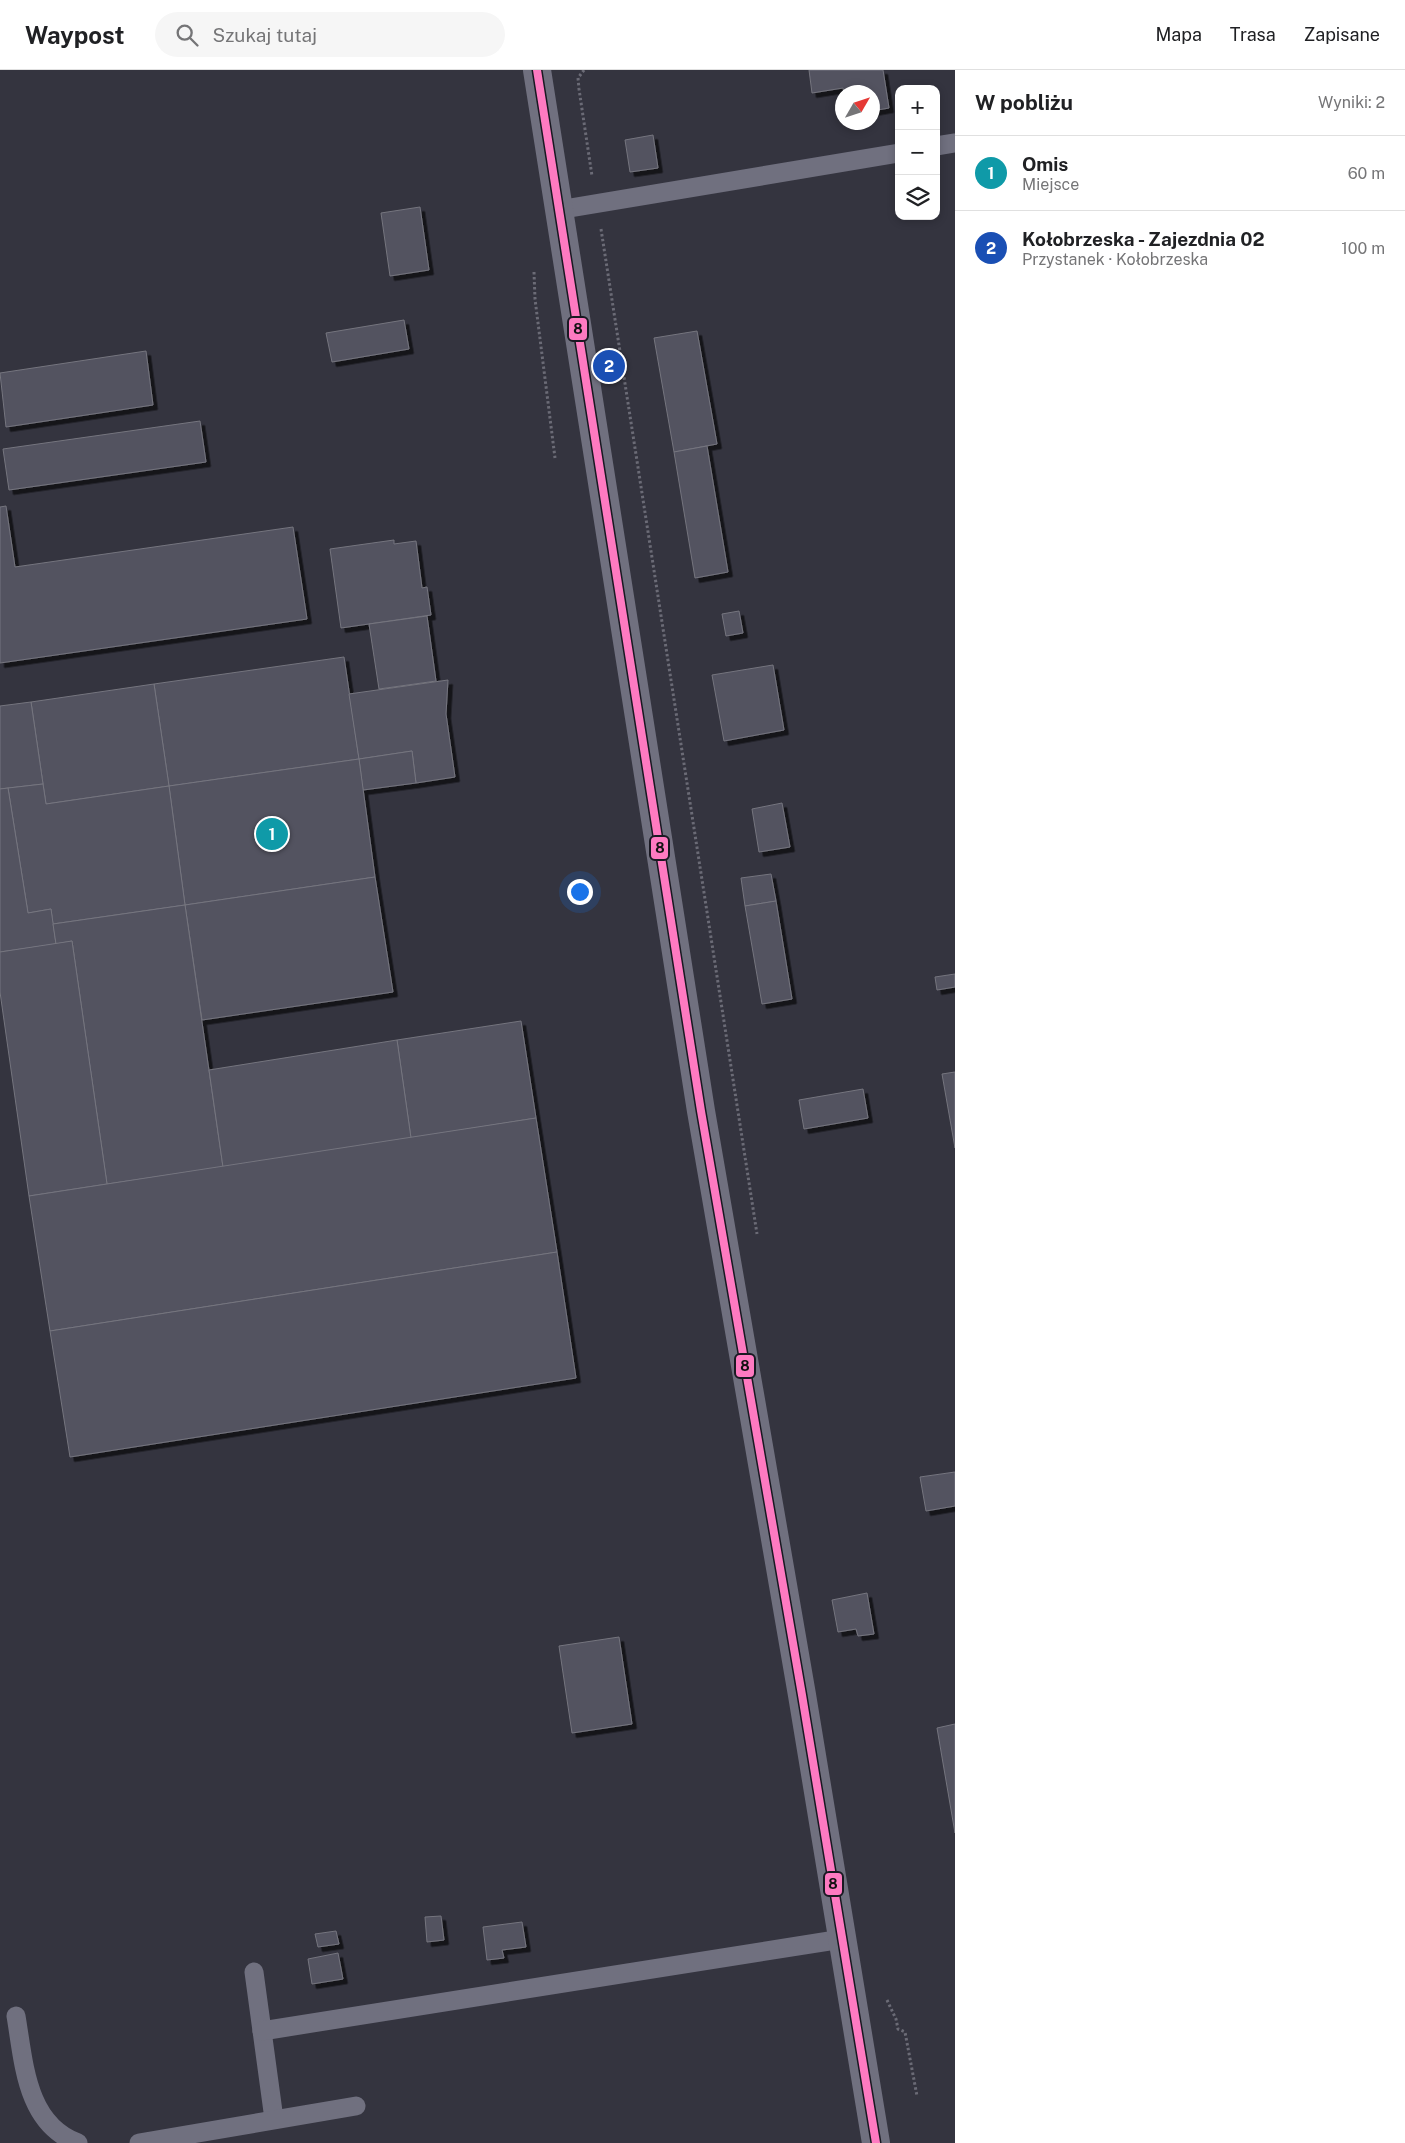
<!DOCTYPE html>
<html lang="pl">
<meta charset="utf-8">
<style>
body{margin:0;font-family:"Public Sans",sans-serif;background:#f6f6f6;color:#202124}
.controls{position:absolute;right:15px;top:15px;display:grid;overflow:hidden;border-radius:10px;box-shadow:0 2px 8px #0003}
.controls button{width:45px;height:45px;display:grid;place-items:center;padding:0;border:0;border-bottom:1px solid #e0e0e0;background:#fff;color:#202124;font:25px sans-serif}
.compass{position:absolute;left:835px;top:15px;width:45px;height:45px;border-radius:50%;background:#fff;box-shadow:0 2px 8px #0003;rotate:51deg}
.you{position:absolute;left:579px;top:821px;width:18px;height:18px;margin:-12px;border:4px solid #fff;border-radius:50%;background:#1a73e8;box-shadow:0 0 0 8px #1a73e833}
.badge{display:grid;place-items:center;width:32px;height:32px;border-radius:50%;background:#d93025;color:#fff;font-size:16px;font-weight:700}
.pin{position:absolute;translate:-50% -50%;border:2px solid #fff;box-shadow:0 1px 5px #0006}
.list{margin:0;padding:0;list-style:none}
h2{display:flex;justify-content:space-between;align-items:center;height:65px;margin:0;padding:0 20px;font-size:21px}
h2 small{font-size:16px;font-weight:400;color:#757577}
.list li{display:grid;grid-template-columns:32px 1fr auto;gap:15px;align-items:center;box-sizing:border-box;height:75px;padding:0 20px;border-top:1px solid #e0e0e0}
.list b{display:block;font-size:19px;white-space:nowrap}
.list p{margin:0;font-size:16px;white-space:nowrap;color:#757577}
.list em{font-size:16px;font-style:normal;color:#757577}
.icon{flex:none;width:28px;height:28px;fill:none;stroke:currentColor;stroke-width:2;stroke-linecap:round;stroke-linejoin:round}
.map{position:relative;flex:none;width:955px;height:2073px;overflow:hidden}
header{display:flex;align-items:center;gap:30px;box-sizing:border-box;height:70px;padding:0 25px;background:#fff;border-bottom:1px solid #e0e0e0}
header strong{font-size:24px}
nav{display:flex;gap:28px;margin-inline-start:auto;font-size:18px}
.search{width:350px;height:45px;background:#f6f6f6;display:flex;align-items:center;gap:12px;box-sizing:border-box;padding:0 18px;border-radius:28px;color:#757577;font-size:19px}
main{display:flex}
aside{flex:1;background:#fff}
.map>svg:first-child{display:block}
.building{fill:#525261;stroke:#75757e;filter:url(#shadow)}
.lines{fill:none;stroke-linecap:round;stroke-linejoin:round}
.path{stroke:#6b6b76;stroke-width:3;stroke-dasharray:2.5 2.5;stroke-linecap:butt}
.service{stroke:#70707f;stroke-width:19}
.tertiary{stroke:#70707f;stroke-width:28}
.bus-1-casing{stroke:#191922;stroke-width:11}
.bus-1{stroke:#fe7ac1;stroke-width:8}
.line-badge{stroke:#191922;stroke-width:2}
.pale-badge-label{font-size:14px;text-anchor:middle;font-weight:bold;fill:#111}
</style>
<header>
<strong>Waypost</strong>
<div class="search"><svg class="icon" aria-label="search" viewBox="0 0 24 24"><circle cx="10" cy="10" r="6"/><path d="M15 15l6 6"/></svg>Szukaj tutaj</div>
<nav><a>Mapa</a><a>Trasa</a><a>Zapisane</a></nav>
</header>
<main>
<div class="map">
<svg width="955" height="2073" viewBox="0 0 955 2073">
<defs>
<filter id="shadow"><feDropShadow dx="4.5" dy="4.5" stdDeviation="0" flood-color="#0009"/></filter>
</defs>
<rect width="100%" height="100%" fill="#34343f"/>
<g class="building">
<path d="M 809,0 L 883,0 L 889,38 L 872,41 L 872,22 L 844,22 L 843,18 L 812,23 Z"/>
<path d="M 653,65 L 658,98 L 630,102 L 625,70 Z"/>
<path d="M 420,137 L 429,200 L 390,206 L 381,143 Z"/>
<path d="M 404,250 L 409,279 L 332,292 L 326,263 Z"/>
<path d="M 697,261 L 717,374 L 674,382 L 654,268 Z"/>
<path d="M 146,281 L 153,335 L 6,357 L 0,303 Z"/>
<path d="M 200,351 L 206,392 L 9,420 L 3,379 Z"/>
<path d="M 707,376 L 728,502 L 695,508 L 674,382 Z"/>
<path d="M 6,436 L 15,497 L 293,457 L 307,549 L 0,593 L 0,437 Z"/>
<path d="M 394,470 L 394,474 L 416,471 L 422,518 L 427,517 L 431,545 L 341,558 L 330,479 Z"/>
<path d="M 739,541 L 743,563 L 726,566 L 722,544 Z"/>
<path d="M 427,546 L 436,611 L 379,619 L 369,554 Z"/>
<path d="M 344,587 L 359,689 L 169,716 L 154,614 Z"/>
<path d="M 773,595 L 784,660 L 724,671 L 712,605 Z"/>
<path d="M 448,610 L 446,644 L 455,707 L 416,713 L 412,681 L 359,689 L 349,624 Z"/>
<path d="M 154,614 L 169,716 L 46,734 L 31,632 Z"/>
<path d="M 31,632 L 43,714 L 0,719 L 0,636 Z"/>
<path d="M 412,681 L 416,713 L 363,720 L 359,689 Z"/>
<path d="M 359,689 L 375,807 L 185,835 L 169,716 Z"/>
<path d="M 43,714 L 46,734 L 169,716 L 185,835 L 53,854 L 51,839 L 28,843 L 8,718 Z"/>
<path d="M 8,718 L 28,843 L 51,839 L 56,874 L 0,882 L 0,719 Z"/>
<path d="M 782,733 L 790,777 L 759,782 L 752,739 Z"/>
<path d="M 771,804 L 776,831 L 745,836 L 741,808 Z"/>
<path d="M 375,807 L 393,922 L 202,950 L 185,835 Z"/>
<path d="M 776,831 L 792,929 L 762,934 L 745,836 Z"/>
<path d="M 185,835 L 223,1097 L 107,1114 L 72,871 L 56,874 L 53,854 Z"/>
<path d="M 72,871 L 107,1114 L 29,1126 L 0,922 L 0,882 Z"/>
<path d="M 955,904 L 955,917 L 937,920 L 935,907 Z"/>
<path d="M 521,951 L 536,1048 L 411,1068 L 397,970 Z"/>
<path d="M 397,970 L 411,1068 L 223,1097 L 209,1000 Z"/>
<path d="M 955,1002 L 955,1078 L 942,1004 Z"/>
<path d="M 863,1019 L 868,1048 L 804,1059 L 799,1030 Z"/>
<path d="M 536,1048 L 557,1182 L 50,1261 L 29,1126 Z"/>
<path d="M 557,1182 L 576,1308 L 70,1387 L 50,1261 Z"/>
<path d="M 955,1402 L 955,1436 L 926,1441 L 920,1407 Z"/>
<path d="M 867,1523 L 874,1564 L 858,1566 L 856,1559 L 838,1562 L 832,1530 Z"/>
<path d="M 619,1567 L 632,1654 L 572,1663 L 559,1576 Z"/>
<path d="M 955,1654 L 955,1763 L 937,1658 Z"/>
<path d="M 441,1846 L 444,1870 L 427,1872 L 425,1847 Z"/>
<path d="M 522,1852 L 526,1877 L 502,1880 L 504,1888 L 487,1890 L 483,1857 Z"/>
<path d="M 336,1861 L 339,1874 L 318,1877 L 315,1864 Z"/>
<path d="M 338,1883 L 343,1909 L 312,1914 L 308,1889 Z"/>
</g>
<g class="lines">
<g class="path">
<path d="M 584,0 L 578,8 L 579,19 L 592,106"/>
<path d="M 601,159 L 757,1164"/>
<path d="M 534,202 L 535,229 L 555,388"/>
<path d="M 887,1930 L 896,1949 L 898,1959 L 905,1962 L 917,2026"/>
</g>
<g class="service">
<path d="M 936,76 L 955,73"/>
<path d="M 558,140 L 899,83"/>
<path d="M 254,1902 L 274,2049"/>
<path d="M 16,1946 C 24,1993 26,2054 78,2073"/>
<path d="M 262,1961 L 842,1869"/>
<path d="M 139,2073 L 356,2036"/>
</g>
<path class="tertiary" d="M 537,0 L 701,1041 L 802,1625 L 876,2073"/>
<g class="bus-1-casing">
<path id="bus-1" d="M 537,0 L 701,1041 L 802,1625 L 876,2073"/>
</g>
<use href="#bus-1" class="bus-1"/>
</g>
<g class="line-badge">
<rect x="568" y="247" width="20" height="24" rx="5" fill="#fe7ac1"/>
<rect x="650" y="766" width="19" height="24" rx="5" fill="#fe7ac1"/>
<rect x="735" y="1284" width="20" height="24" rx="5" fill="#fe7ac1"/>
<rect x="824" y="1802" width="19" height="24" rx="5" fill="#fe7ac1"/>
</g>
<g class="pale-badge-label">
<text x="578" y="264">8</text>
<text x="660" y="783">8</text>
<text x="745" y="1301">8</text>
<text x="833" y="1819">8</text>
</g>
</svg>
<div class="controls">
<button>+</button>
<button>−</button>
<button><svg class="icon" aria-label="layers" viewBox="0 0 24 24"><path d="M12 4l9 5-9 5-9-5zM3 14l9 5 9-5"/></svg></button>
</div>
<svg class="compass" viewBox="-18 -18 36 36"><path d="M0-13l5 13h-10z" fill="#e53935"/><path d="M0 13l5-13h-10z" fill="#757577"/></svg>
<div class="you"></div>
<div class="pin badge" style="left:272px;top:764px;background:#0f9aa8">1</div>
<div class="pin badge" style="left:609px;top:296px;background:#1a4fb4">2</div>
</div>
<aside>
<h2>W pobliżu<small>Wyniki: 2</small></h2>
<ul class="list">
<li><span class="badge" style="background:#0f9aa8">1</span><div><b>Omis</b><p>Miejsce</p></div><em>60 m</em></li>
<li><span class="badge" style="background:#1a4fb4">2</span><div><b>Kołobrzeska - Zajezdnia 02</b><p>Przystanek · Kołobrzeska</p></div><em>100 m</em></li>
</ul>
</aside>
</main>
